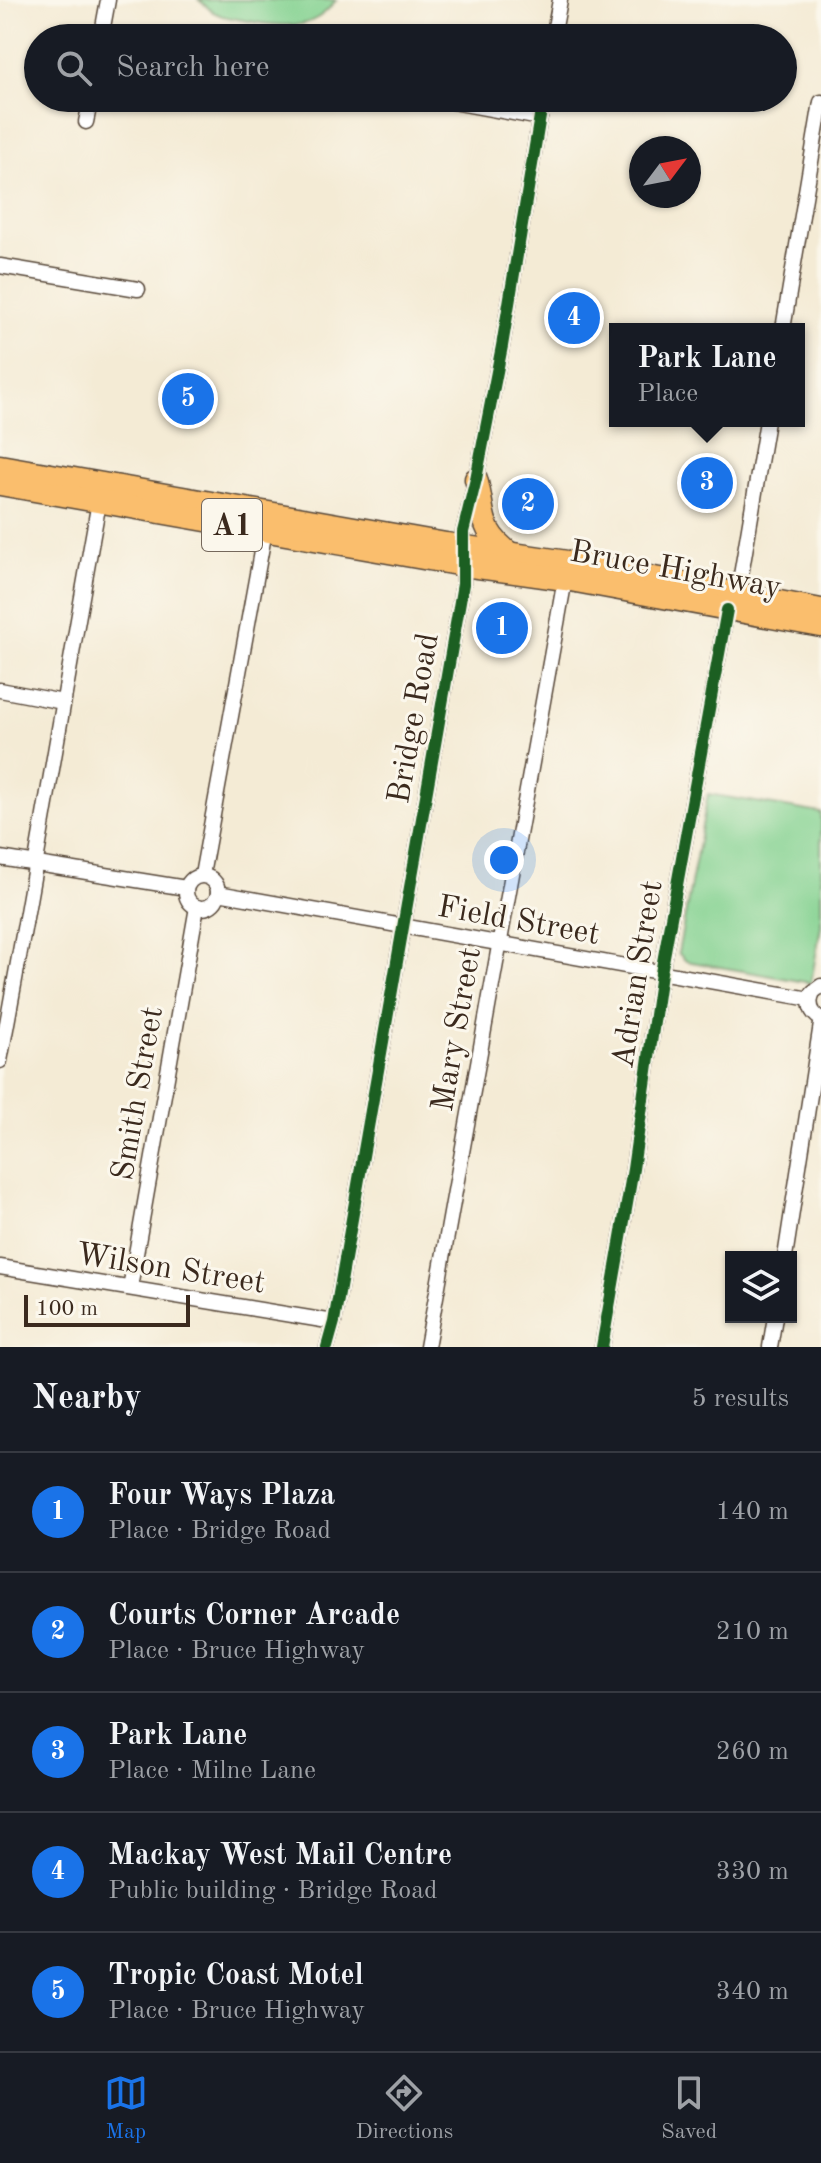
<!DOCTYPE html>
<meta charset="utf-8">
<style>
body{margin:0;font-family:"Old Standard TT",serif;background:#242831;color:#f1f3f6}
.controls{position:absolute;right:24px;bottom:24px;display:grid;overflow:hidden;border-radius:0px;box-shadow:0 2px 6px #0004}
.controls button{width:72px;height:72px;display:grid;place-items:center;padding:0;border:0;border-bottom:2px solid #363941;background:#171b24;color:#f1f3f6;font:40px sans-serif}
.compass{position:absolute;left:629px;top:136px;width:72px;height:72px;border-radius:50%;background:#171b24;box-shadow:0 2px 6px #0004;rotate:58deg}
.scale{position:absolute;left:24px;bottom:20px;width:166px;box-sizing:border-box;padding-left:8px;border:4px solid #3b2a1e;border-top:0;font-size:22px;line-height:28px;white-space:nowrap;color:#3b2a1e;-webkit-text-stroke:6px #fbf7ec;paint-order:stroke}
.you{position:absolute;left:504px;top:860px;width:28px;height:28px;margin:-20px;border:6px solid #fff;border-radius:50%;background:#1a73e8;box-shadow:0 0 0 12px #1a73e833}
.badge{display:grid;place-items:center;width:52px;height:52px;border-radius:50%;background:#1a73e8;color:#fff;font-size:26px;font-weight:700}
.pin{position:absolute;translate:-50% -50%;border:4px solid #fff;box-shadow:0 2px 8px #0006}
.popup{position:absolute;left:609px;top:323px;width:196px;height:104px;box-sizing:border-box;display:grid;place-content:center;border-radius:0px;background:#171b24;filter:drop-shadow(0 2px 6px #0005);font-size:26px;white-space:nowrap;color:#9ea1a6}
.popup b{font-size:30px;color:#f1f3f6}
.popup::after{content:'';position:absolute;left:50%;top:100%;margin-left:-16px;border:16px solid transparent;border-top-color:#171b24}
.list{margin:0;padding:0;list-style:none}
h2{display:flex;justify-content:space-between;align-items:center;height:104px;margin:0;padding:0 32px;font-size:34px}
h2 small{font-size:26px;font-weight:400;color:#9ea1a6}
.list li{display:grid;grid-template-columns:52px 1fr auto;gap:24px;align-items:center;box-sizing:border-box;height:120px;padding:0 32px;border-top:2px solid #363941}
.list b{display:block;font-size:30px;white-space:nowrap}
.list p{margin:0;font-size:26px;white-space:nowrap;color:#9ea1a6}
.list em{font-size:26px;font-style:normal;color:#9ea1a6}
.icon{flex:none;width:44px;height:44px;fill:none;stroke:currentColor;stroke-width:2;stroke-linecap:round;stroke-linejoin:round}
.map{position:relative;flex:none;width:821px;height:1347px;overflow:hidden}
.search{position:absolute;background:#171b24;box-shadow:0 2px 6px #0004;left:24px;right:24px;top:24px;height:88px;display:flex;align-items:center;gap:20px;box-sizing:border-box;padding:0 28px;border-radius:44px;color:#9ea1a6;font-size:30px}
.sheet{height:704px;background:#171b24}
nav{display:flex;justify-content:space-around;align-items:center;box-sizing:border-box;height:112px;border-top:2px solid #363941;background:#171b24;font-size:22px;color:#9ea1a6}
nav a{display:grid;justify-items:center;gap:4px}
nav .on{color:#1a73e8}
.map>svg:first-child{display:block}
.green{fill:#84d291;stroke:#607e58;stroke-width:2}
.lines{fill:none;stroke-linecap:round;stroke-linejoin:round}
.minor-casing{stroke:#574739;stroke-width:17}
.highway-casing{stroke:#574739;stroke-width:25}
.minor{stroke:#fff;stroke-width:14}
.highway{stroke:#fabe6d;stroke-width:22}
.cycleway-casing{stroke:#fbf7ec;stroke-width:17}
.cycleway{stroke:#1b5e20;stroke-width:12}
.labels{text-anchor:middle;stroke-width:6;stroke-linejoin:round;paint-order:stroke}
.shield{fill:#fbf7ec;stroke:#75685c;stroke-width:2}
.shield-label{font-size:30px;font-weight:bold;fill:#3b2a1e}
.street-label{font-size:32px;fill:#3b2a1e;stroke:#fbf7ec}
</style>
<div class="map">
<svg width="821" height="1347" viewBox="0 0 821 1347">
<rect width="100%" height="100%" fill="#fbf7ec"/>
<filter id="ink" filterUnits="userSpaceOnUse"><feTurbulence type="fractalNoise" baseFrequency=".0125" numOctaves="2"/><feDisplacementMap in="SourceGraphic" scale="16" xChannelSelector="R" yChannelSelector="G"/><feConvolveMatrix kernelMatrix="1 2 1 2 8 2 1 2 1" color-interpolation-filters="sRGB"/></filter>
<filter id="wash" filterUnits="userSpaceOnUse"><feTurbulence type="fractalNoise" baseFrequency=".006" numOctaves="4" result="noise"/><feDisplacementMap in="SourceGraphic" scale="32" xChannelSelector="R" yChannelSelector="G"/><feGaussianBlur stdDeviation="1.8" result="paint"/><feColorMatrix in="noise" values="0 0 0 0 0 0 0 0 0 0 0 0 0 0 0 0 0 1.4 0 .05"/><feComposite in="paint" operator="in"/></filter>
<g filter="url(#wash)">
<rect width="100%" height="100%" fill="#f4ebd5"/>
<g class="green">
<path d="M 199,0 L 336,0 C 315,29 292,27 261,23 C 248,21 235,19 222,16 L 213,12 Z"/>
<path d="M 708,794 L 821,813 L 821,926 L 811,983 L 686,961 L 678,953 Z"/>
</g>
</g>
<g filter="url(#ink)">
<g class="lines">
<g class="minor-casing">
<g id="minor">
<path d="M 101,38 L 108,0"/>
<path d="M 553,38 L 560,0"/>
<path d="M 431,98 L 540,118"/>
<path d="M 86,122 L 91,98"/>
<path d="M 0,266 L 138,289"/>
<path d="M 783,329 L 821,102"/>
<path d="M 738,593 L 767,421"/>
<path d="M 0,690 L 63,702"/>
<path d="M 0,858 L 186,888"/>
<path d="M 202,875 L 265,530"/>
<circle cx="202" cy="892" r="16"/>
<path d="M 218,893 L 810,999"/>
<path d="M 821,986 L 813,992 C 808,1003 810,1013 821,1019"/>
<path d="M 0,1061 C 35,875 65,688 99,502"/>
<path d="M 785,1257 L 821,1024"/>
<path d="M 0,1267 L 334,1322"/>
<path d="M 130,1288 L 197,907"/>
<path d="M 327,1347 L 334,1322 L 463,584 L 463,532 L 476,479 L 502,346 L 543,98"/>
<path d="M 427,1347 L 565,579"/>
<path d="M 602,1347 L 633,1169 L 661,973 L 727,610"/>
<path d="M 770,1347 L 775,1317"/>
</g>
</g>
<g class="highway-casing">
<g id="highway">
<path d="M 0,466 L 446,544 L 581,564 L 821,610"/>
<path d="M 476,479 C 486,515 477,529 512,555"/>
<path d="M 0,484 L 463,565 L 565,579 L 821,626"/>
</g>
</g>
<use href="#minor" class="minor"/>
<use href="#highway" class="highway"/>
<g class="cycleway-casing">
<g id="cycleway">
<path d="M 327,1347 L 334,1322 L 463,584 L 463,532 L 476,479 L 502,346 L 543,98"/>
<path d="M 602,1347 L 633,1169 L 661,973 L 727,610"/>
</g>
</g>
<use href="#cycleway" class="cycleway"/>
</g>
</g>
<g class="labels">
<rect class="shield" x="202" y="499" width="60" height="52" rx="6"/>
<g class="shield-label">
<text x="232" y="535">A1</text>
</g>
<g class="street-label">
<text transform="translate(676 568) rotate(10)" y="11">Bruce Highway</text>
<text transform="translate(412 718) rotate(-80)" y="11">Bridge Road</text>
<text transform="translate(519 919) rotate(10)" y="11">Field Street</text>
<text transform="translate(636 974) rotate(-81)" y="11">Adrian Street</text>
<text transform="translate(455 1029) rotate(-80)" y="11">Mary Street</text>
<text transform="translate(136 1093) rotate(-80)" y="11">Smith Street</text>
<text transform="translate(171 1267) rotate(9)" y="11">Wilson Street</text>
</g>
</g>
</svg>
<div class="controls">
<button><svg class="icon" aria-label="layers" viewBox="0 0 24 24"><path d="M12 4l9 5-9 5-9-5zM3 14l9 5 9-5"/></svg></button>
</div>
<svg class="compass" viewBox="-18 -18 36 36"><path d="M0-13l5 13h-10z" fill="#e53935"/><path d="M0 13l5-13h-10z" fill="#9ea1a6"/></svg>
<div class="scale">100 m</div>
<div class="you"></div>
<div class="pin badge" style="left:502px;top:628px">1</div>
<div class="pin badge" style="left:528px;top:504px">2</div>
<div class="pin badge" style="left:707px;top:483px">3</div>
<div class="popup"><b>Park Lane</b>Place</div>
<div class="pin badge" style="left:574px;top:318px">4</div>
<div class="pin badge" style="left:188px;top:399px">5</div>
<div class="search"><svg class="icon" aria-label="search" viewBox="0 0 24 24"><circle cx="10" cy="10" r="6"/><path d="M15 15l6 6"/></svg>Search here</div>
</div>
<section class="sheet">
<h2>Nearby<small>5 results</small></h2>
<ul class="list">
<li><span class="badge">1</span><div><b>Four Ways Plaza</b><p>Place · Bridge Road</p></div><em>140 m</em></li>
<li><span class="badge">2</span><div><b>Courts Corner Arcade</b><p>Place · Bruce Highway</p></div><em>210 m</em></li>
<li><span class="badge">3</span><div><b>Park Lane</b><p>Place · Milne Lane</p></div><em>260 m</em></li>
<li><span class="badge">4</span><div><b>Mackay West Mail Centre</b><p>Public building · Bridge Road</p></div><em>330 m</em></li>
<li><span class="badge">5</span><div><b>Tropic Coast Motel</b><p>Place · Bruce Highway</p></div><em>340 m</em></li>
</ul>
</section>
<nav>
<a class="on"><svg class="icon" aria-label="map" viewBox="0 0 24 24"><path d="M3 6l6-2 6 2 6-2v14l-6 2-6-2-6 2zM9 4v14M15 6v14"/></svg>Map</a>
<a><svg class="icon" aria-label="directions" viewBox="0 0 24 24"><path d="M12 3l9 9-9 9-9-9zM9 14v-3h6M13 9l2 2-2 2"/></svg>Directions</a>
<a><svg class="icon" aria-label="saved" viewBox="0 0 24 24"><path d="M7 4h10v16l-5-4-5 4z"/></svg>Saved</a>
</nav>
